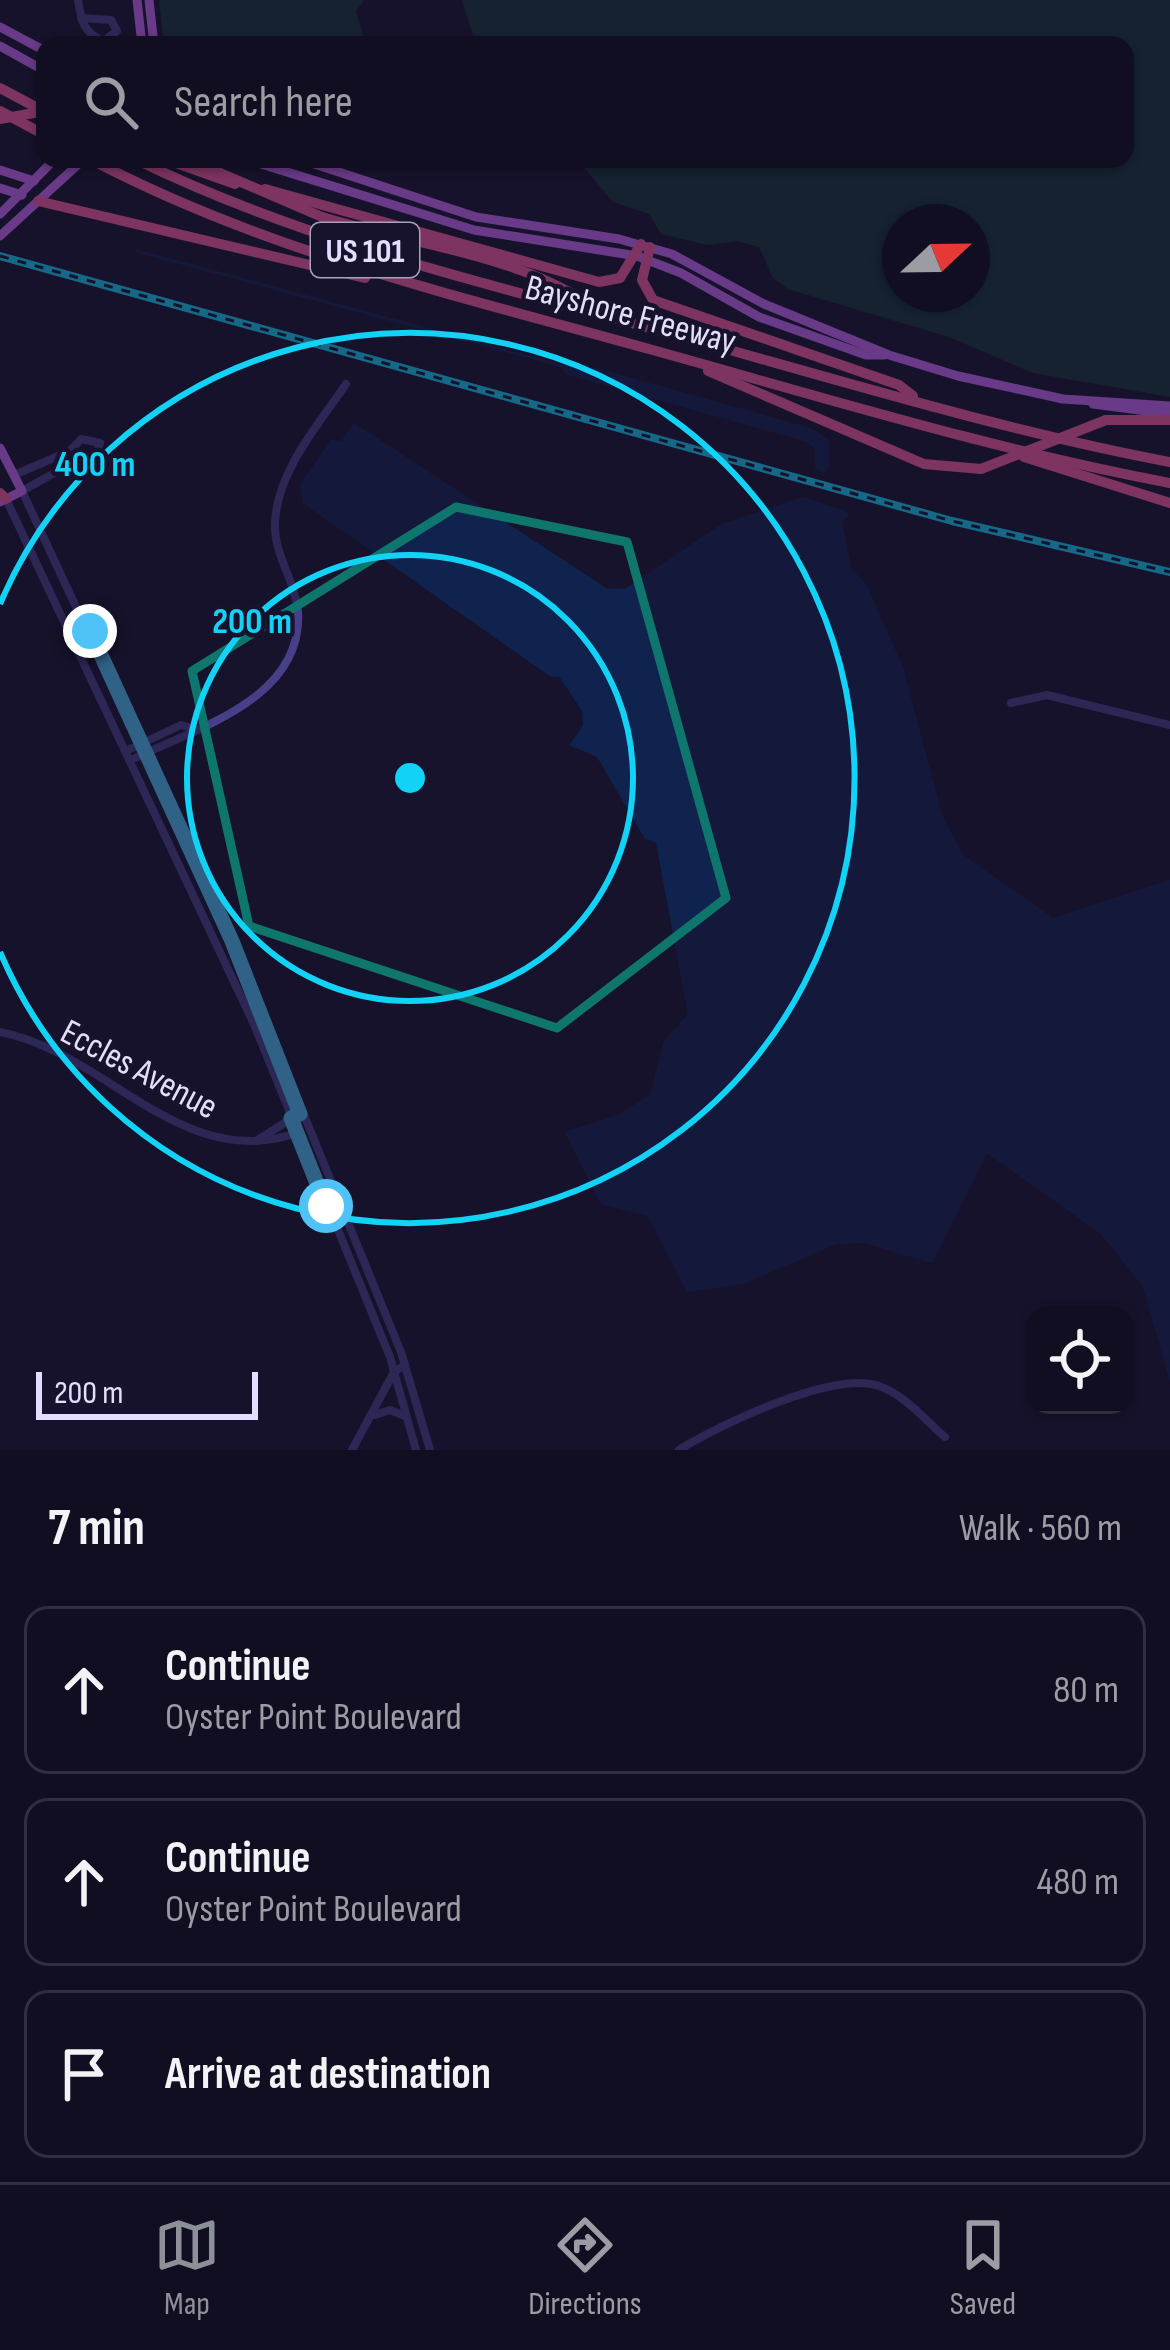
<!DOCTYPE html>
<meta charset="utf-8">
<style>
body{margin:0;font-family:"Sofia Sans Condensed",sans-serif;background:#1b172a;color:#f1f3f6}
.controls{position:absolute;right:36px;bottom:36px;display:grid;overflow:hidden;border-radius:24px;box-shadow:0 3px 9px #0004}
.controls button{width:108px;height:108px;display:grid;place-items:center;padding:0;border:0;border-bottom:3px solid #312e3f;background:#120e21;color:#f1f3f6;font:60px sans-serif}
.compass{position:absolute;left:882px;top:204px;width:108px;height:108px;border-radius:50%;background:#120e21;box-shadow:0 3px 9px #0004;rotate:68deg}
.scale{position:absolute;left:36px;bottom:30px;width:222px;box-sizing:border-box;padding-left:12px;border:6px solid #e4defe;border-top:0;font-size:33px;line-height:42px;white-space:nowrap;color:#e4defe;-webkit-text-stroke:9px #18132c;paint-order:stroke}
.stop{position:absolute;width:36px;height:36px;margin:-27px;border:9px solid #4fc3f7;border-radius:50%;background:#fff}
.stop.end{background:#4fc3f7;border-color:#fff;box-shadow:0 3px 12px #0008}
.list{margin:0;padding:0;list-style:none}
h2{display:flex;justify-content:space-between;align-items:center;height:156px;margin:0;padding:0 48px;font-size:51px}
h2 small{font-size:39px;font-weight:400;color:#9c9ca5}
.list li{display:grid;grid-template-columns:78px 1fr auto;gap:36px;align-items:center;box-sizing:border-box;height:168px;margin:0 24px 24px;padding:0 24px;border:3px solid #312e3f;border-radius:24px}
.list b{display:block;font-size:45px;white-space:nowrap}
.list p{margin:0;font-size:39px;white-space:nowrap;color:#9c9ca5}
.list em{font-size:39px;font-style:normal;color:#9c9ca5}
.icon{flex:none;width:66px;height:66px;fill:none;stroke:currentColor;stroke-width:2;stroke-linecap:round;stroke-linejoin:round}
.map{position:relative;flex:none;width:1170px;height:1450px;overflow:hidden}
.search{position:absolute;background:#120e21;box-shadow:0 3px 9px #0004;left:36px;right:36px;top:36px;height:132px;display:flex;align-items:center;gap:30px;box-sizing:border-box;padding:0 42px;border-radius:24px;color:#9c9ca5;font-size:45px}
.sheet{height:732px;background:#120e21}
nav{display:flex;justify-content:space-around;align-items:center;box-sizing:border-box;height:168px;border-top:3px solid #312e3f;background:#120e21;font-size:33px;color:#9c9ca5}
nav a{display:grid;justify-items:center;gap:6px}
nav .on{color:#8c9099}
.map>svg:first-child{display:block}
.green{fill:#163535;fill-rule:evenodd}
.water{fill:#10234e}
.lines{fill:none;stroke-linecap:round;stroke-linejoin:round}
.stream{stroke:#10234e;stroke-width:3}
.river{stroke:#10234e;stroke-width:14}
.minor{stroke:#474089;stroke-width:8}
.major{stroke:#cc6af9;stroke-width:9}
.highway{stroke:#f95ea0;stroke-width:10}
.rail-casing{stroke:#12d2f6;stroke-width:8}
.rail{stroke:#18132c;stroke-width:3;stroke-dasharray:9;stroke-linecap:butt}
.highway-bridge{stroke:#f95ea0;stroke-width:10}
.route{stroke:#4fc3f7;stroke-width:15}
.marked{fill:none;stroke:#0f766e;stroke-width:9;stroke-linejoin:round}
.ring{fill:none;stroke:#12d2f6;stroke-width:6}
.labels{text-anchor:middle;stroke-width:9;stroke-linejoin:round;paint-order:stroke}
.shield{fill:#18132c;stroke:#a7a1bf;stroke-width:3}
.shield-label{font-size:33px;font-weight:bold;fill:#e4defe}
.street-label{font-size:36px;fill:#e4defe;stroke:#18132c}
.centre{fill:#12d2f6;stroke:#18132c;stroke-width:6}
.ring-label{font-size:36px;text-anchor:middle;font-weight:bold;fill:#12d2f6;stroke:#18132c;stroke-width:9;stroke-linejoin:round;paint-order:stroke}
</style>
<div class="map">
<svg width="1170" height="1450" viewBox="0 0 1170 1450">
<rect width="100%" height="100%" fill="#18132c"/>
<g class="green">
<path d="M 159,0 L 364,0 L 356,11 L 366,45 L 164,45 Z"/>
<path d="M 462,0 L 1170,0 L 1170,397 L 1033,373 L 949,337 L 788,289 L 773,278 L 759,247 L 738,241 L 707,245 L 661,234 L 649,214 L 613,202 L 577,159 L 1125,159 L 1125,45 L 476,45 ZM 972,222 L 972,294 L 900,294 L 900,222 Z"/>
</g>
<path class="water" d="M 354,423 L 606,588 L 625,589 L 722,524 L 803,497 L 844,511 L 849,515 L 842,522 L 851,568 L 867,585 L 903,668 L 942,815 L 963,855 L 1053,918 L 1170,880 L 1170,1382 L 1143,1286 L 1100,1233 L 987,1153 L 932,1263 L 864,1243 L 837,1244 L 743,1284 L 687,1292 L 648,1216 L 601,1204 L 565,1132 L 618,1115 L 650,1095 L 664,1041 L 688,1014 L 656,843 L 645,839 L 597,757 L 569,745 L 583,725 L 582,711 L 559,676 L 551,677 L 303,503 L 300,485 L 331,440 L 341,441 Z"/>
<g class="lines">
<path class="stream" d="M 137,251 L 570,368"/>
<path class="river" d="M 570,368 L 809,435 L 822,444 L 822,465"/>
<g class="minor">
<path d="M 78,0 C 81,20 83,32 103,41 L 117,31 L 111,20 L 81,18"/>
<path d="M 14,475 L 70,451 L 81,439 L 100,443 L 95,457 L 76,461 L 22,491 L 243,966 L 401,1352 L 430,1450"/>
<path d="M 6,499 L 253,1022 L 390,1357 L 416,1450"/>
<path d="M 1011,703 L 1047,695 L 1170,725"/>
<path d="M 128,750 L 181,725 L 191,728"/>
<path d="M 133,759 C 196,728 304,699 298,611 C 295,579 273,554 275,522 C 278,470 318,425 346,384"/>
<path d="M 0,1032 C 108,1053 183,1175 299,1132"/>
<path d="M 256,1141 L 294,1117"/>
<path d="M 375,1415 L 390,1410 L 405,1416"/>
<path d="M 352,1450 L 394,1372 L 405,1365"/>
<path d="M 679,1450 C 719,1425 834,1370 879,1386 C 905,1395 925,1420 945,1437"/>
</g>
<g class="major">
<path d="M 137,0 L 142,45"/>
<path d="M 149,0 L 154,45"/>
<path d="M 0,27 L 45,51"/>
<path d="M 0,46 L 45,71"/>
<path d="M 245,159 L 474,230 L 637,256 L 681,273 L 759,317 L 866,355 L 884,355"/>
<path d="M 299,159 L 476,217 L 619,239 L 672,254 L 764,304 L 889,355 L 958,376 L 1063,399 L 1170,406"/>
<path d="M 0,170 L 34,181"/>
<path d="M 0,188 L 22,195"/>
<path d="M 0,214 L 55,159"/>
<path d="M 0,236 L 84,159"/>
<path d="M 1093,404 L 1170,414"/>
<path d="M 0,448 L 22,491 L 0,502"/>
</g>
<g class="highway">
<path d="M 0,88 L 45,112"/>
<path d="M 0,111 L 45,135"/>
<path d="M 90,159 C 266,252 459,296 649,349 C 822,397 994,450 1170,483"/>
<path d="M 135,159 C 304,242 488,284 669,333 C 835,379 1001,430 1170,462"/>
<path d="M 165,159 L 235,184"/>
<path d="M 265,189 L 599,282 L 620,278 L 641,244"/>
<path d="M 38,201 L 365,278"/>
<path d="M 322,217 C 410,244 520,254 596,309"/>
<path d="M 650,247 L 642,280 L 653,300 L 899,385 L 913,396"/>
<path d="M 708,371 L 924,464 L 981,469"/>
<path d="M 1106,420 L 1170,420"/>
<path d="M 1024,457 L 1170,503"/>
<path d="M 0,493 L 6,499"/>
</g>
<g class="rail-casing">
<path id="rail" d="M 0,256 L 952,521 L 1170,572"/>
</g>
<use href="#rail" class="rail"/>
<g class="highway-bridge">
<path d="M 0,119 L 45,111"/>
<path d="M 188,159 L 322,217"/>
<path d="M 981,469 L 1106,420"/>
</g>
</g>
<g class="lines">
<path class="route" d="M 90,631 L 232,941 L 300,1114 L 291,1118 L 326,1206"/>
</g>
<path d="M0 0H1170V1450H0ZM 456,507 L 627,542 L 726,898 L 557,1028 L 249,926 L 192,671 Z" fill="#18132c" fill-opacity=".55" fill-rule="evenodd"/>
<path class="marked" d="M 456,507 L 627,542 L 726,898 L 557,1028 L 249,926 L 192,671 Z"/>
<g class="ring">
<circle cx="410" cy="778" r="223"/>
<path d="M0 604A445 445 0 1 1 0 952"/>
</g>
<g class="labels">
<rect class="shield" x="311" y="223" width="108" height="54" rx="9"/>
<g class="shield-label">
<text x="365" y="262">US 101</text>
</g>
<g class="street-label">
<text transform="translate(631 313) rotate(15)" y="13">Bayshore Freeway</text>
<text transform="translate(140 1068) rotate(28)" y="13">Eccles Avenue</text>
</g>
</g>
<circle cx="410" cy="778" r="18" class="centre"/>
<g class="ring-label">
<text x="95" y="476">400 m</text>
<text x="252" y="633">200 m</text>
</g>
</svg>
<div class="controls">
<button><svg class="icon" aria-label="locate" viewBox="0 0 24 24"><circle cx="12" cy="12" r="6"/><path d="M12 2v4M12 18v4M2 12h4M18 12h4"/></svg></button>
</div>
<svg class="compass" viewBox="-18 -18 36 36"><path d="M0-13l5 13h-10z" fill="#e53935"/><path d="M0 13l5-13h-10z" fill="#9c9ca5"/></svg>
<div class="scale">200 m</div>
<div class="stop" style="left:326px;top:1206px"></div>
<div class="stop end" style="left:90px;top:631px"></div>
<div class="search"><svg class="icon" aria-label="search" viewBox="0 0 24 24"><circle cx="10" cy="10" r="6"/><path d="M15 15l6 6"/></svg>Search here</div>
</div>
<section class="sheet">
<h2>7 min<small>Walk · 560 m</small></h2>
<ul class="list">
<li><svg class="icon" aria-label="ahead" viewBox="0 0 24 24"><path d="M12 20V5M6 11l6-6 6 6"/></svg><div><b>Continue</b><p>Oyster Point Boulevard</p></div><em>80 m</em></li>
<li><svg class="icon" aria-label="ahead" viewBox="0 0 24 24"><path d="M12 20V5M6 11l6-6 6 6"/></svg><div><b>Continue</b><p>Oyster Point Boulevard</p></div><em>480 m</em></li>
<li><svg class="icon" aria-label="arrive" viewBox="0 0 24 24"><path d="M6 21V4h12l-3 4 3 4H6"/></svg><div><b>Arrive at destination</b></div></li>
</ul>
</section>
<nav>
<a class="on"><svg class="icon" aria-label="map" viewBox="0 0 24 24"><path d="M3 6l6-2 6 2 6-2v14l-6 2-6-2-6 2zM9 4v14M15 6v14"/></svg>Map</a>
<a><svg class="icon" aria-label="directions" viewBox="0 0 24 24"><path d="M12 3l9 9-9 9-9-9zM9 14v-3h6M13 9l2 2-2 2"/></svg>Directions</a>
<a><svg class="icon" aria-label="saved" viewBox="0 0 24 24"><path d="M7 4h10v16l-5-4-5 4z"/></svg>Saved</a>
</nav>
